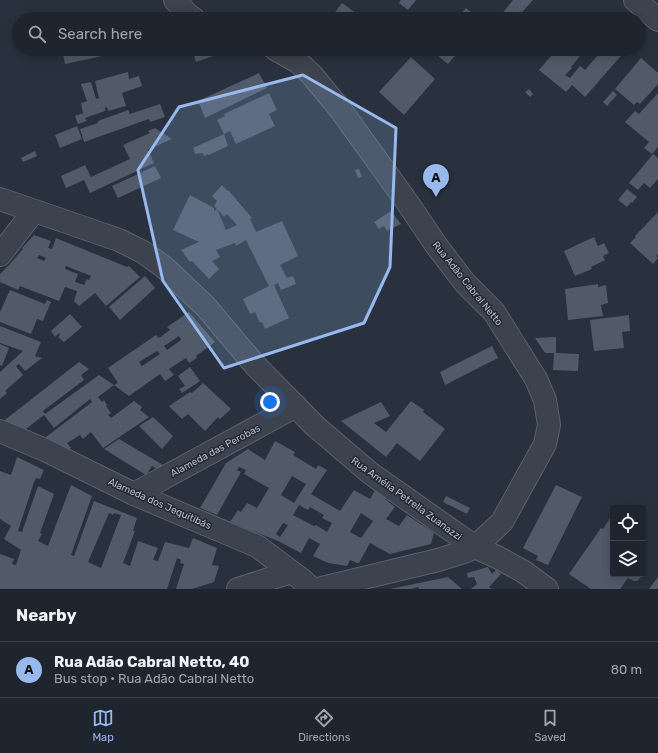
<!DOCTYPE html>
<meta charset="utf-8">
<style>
body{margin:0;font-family:Rubik,sans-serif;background:#262d36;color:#f1f3f6}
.controls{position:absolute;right:12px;bottom:12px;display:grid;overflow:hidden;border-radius:4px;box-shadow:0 2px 10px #0003}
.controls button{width:36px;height:36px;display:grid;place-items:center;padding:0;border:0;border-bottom:1px solid #3c424a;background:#1e252e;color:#f1f3f6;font:20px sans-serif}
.you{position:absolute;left:270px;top:402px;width:14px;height:14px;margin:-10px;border:3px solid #fff;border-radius:50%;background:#1a73e8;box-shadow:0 0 0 6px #1a73e833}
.badge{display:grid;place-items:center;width:26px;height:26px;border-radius:50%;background:#98b9ee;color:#111;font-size:13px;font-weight:700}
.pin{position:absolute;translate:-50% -33px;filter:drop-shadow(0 1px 2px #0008)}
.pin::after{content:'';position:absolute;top:21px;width:14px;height:12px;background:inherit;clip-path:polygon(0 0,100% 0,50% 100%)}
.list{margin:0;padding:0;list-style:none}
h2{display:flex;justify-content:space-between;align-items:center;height:52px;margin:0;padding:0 16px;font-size:17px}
h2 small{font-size:13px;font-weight:400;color:#a1a5aa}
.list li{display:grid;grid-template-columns:26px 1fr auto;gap:12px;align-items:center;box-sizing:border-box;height:56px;padding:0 16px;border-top:1px solid #3c424a}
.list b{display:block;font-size:15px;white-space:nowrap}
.list p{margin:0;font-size:13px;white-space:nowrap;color:#a1a5aa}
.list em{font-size:13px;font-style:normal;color:#a1a5aa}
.icon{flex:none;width:22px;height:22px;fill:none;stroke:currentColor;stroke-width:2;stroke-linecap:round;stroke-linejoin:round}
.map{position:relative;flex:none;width:658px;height:589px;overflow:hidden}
.search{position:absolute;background:#1e252e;box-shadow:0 2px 10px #0003;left:12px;right:12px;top:12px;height:44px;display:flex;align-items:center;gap:10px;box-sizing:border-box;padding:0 14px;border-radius:22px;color:#a1a5aa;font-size:15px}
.sheet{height:108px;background:#1e252e}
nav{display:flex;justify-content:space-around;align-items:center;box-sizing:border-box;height:56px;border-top:1px solid #3c424a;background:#1e252e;font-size:11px;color:#a1a5aa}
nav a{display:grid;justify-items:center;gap:2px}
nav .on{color:#98b9ee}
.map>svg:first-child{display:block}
.building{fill:#515a68;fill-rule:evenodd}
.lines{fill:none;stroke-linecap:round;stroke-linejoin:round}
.street-casing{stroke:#59616b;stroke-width:24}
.street{stroke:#3c434e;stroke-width:22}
.marked{fill:#98b9ee;fill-opacity:0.2;stroke:#98b9ee;stroke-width:3;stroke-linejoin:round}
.labels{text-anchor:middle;stroke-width:3;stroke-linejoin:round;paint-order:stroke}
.street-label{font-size:10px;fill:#b8bec8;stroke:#202833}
</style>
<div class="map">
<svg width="658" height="589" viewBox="0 0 658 589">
<rect width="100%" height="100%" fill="#28313d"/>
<g class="building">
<path d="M 401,0 L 416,0 L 408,10 L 399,3 Z"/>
<path d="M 513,0 L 533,0 L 516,19 L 498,19 Z"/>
<path d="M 342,3 L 364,19 L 330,19 Z"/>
<path d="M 466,8 L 479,19 L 456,19 Z"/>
<path d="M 62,49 L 109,49 L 109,50 L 106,50 L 107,55 L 65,64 Z"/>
<path d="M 432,49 L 461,49 L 448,64 L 431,50 Z"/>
<path d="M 557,49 L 594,49 L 590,54 L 587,52 L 586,54 L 583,52 L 571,67 L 572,68 L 565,75 L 570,78 L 580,66 L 585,70 L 603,49 L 627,49 L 585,97 L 572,85 L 566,92 L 539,70 Z"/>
<path d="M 208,53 L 213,56 L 196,62 L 194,56 Z"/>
<path d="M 411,57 L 435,79 L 404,115 L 379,92 Z"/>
<path d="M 641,58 L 658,73 L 658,84 L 640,104 L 637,102 L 634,105 L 615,89 Z"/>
<path d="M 128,72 L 129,79 L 139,76 L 142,86 L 122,93 L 126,106 L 108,111 L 107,107 L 105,108 L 105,111 L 85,118 L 87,121 L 78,124 L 75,116 L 83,113 L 81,103 L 87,101 L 81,84 L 91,82 L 96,99 L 99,98 L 95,81 Z"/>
<path d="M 259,73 L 267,88 L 205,118 L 198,101 Z"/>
<path d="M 529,89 L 533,94 L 530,97 L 525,92 Z"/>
<path d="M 613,91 L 617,95 L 607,106 L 603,102 Z"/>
<path d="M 269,93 L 277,110 L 269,114 L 275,126 L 236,144 L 230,131 L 224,134 L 217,120 L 225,116 L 224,114 Z"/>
<path d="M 658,93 L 658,147 L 652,154 L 644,148 L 649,142 L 625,122 L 635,111 L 639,114 Z"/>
<path d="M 160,104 L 165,117 L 150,122 L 149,119 L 84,142 L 80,129 L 98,123 L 98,121 L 128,110 L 130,114 Z"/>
<path d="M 77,126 L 82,139 L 60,148 L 55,135 Z"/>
<path d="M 155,128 L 172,139 L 148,150 L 154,163 L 90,193 L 84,180 L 66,188 L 61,176 L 85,165 L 91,177 L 130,159 L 123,145 L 150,133 L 148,131 Z"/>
<path d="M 224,134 L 228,146 L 209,155 L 208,154 L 204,156 L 203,153 L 195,154 L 193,148 Z"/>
<path d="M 35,151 L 37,156 L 23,162 L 21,158 Z"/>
<path d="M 653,154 L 658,158 L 658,179 L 650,188 L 644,183 L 638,190 L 629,183 Z"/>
<path d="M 155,166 L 161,178 L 118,198 L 112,186 Z"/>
<path d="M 359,169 L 362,177 L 358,178 L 355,170 Z"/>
<path d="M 222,185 L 228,191 L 229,191 L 252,218 L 250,219 L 256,232 L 282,221 L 298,256 L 280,265 L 287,278 L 293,276 L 296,284 L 281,290 L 278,283 L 274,285 L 289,318 L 265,329 L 262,322 L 260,323 L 255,312 L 250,314 L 243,299 L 269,286 L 246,240 L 236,246 L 235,243 L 216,250 L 220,257 L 212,261 L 219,269 L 209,279 L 192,261 L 190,262 L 181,250 L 199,242 L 173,230 L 190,195 L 214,208 L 214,211 L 217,209 L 226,230 L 237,225 L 227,214 L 224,217 L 214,206 L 217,201 L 212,196 Z"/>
<path d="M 627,189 L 637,197 L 632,203 L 631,202 L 627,207 L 618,200 Z"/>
<path d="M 391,211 L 401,224 L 387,231 L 384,226 L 379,229 L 374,222 Z"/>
<path d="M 658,212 L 658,254 L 656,256 L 658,258 L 653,264 L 630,243 L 636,237 L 635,236 Z"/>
<path d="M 34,235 L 51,241 L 48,248 L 52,249 L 56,238 L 127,267 L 129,266 L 140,277 L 106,306 L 95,293 L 79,306 L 74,301 L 77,291 L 65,287 L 59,301 L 20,286 L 18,290 L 0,282 L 0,274 L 10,264 L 23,249 L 22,248 ZM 39,255 L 46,258 L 44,261 L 37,258 ZM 66,266 L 91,276 L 89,280 L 87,279 L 84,285 L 75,282 L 78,274 L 65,269 Z"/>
<path d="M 594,237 L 598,246 L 604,243 L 609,253 L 603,256 L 605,260 L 591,267 L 592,269 L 575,276 L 564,251 Z"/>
<path d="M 145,276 L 155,288 L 120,320 L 109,307 Z"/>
<path d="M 598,284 L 598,287 L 606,285 L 608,303 L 601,305 L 603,316 L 568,320 L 565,289 Z"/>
<path d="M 10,290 L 45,304 L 47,300 L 51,302 L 43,321 L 37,319 L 31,334 L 0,322 L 0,312 Z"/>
<path d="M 189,312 L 215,342 L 214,343 L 196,356 L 197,358 L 189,363 L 186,358 L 169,369 L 174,375 L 165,381 L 160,374 L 129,396 L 114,385 L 118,383 L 108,368 L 156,335 L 159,338 L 170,330 L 167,327 ZM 179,336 L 181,340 L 167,350 L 164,346 ZM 157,351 L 160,354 L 142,366 L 139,362 Z"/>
<path d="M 70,314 L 82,327 L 64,342 L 58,337 L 60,335 L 59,333 L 55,337 L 51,331 Z"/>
<path d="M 629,315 L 630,331 L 622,332 L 624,348 L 594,351 L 590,320 Z"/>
<path d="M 0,326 L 41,342 L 35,356 L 42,358 L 25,371 L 19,364 L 16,366 L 23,375 L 5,391 L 7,393 L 0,399 L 0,372 L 23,351 L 0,343 Z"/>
<path d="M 556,337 L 556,353 L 579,354 L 578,371 L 553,370 L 554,353 L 545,353 L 535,338 Z"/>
<path d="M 0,344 L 9,348 L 2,366 L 0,365 Z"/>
<path d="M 492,346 L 498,358 L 445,385 L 440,372 Z"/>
<path d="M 79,362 L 89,369 L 81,375 L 84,380 L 43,411 L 45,414 L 99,375 L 114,385 L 98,397 L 102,402 L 104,400 L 107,405 L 106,406 L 111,413 L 108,415 L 111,418 L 134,401 L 142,407 L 140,410 L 149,417 L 103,448 L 91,432 L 83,439 L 80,435 L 67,443 L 71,448 L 64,452 L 42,440 L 92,402 L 90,399 L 54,428 L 44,415 L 22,432 L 1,423 Z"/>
<path d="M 190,367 L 200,381 L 182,393 L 179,389 L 185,386 L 178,376 Z"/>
<path d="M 203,383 L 231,409 L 220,419 L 218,417 L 205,431 L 188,414 L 182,419 L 169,406 L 190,392 L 192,393 Z"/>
<path d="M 411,401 L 424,410 L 423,412 L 445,429 L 420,461 L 397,443 L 386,457 L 341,421 L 381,402 L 390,416 L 374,423 L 386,432 Z"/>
<path d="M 153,417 L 173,436 L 162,449 L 139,426 Z"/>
<path d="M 119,439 L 163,465 L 157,469 L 152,466 L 146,475 L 104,449 Z"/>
<path d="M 275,441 L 295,452 L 293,455 L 316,469 L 318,465 L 327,470 L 311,494 L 340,511 L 354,490 L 370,499 L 377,487 L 388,494 L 385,499 L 395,507 L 386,519 L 399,526 L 407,515 L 434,533 L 431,544 L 390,554 L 370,543 L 359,563 L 357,563 L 350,560 L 347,566 L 328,563 L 313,556 L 320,544 L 309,538 L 301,553 L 278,541 L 230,522 L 238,510 L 241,512 L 247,503 L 257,508 L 269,488 L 244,474 L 246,470 L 239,467 L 237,470 L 241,472 L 217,515 L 200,508 L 226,463 L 248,449 L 265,460 ZM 292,476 L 306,484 L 294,503 L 281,495 ZM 299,505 L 308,510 L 310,507 L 324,515 L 322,518 L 332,523 L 327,532 L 316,525 L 314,526 L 293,515 ZM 361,513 L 373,521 L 361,538 L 350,532 ZM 283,523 L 288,525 L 280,537 L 276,534 Z"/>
<path d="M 17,457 L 44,470 L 40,479 L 36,478 L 34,482 L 18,531 L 22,532 L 38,486 L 54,494 L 40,533 L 42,534 L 38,541 L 48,546 L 71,485 L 92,496 L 71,555 L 74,556 L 94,501 L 137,518 L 133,531 L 135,531 L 123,563 L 130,566 L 138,541 L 158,548 L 153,560 L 158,561 L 165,542 L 189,548 L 193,538 L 217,548 L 212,565 L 219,566 L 214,582 L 192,589 L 176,589 L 184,564 L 180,563 L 181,560 L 177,558 L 167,589 L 0,589 L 0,554 L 14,559 L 12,564 L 16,565 L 21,550 L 4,539 L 11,526 L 0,519 L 0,471 L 11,475 ZM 109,513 L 113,515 L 114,513 L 121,515 L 101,568 L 88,562 Z"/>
<path d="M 556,485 L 582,497 L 548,565 L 536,560 L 538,556 L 523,548 Z"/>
<path d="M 446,496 L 470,508 L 467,514 L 443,502 Z"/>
<path d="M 610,518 L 613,520 L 613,574 L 641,574 L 641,577 L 637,581 L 634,581 L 628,578 L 620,589 L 591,589 L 569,574 L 601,528 L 603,529 Z"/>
<path d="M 488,567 L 492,574 L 496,570 L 501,574 L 489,587 L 492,589 L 471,589 L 477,584 L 474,577 L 468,578 L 467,573 Z"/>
<path d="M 448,577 L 462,589 L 419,589 L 418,587 L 411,589 L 390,589 Z"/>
<path d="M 658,577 L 658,589 L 649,589 Z"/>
</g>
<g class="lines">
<g class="street-casing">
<g id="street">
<path d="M 175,0 L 187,14 L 194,19"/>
<path d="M 635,0 L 658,20"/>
<path d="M 275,49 L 298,62 L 311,74 L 340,109 L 407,202 L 436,245 L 465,283 L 494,312 L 536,379 L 545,400 L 549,425 L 545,444 L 502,522 L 475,547 L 464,552 L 438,560 L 318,589"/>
<path d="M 0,199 L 119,240 L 143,252 L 164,267 L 206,307 L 254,364 L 314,425 L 370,473 L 475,547 L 497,557 L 524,572 L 547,589"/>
<path d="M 0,255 L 34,211"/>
<path d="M 0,431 L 45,450 L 134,494 L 257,546 L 301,579 L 312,589"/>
<path d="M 134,494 L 296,406"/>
<path d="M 238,589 L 291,572"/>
</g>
</g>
<use href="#street" class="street"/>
</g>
<path class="marked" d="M 303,75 L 396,128 L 390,267 L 364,323 L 224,368 L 163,281 L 138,170 L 179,107 Z"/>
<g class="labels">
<g class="street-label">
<text transform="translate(468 283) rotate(51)" y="4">Rua Adão Cabral Netto</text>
<text transform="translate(215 450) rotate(-28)" y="4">Alameda das Perobas</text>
<text transform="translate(407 498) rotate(36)" y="4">Rua Amélia Petrella Zuanazzi</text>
<text transform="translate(160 503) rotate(24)" y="4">Alameda dos Jequitibás</text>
</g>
</g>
</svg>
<div class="controls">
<button><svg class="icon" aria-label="locate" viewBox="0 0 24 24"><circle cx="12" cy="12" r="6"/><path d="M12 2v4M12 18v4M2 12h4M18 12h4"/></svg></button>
<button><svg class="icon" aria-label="layers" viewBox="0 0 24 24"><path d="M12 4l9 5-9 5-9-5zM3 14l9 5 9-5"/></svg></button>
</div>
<div class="you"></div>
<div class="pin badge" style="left:436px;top:197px">A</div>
<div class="search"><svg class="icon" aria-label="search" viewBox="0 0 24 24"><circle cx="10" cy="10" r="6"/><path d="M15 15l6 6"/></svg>Search here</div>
</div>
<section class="sheet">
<h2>Nearby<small></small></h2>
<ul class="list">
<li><span class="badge">A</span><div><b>Rua Adão Cabral Netto, 40</b><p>Bus stop · Rua Adão Cabral Netto</p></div><em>80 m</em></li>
</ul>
</section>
<nav>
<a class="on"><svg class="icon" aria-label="map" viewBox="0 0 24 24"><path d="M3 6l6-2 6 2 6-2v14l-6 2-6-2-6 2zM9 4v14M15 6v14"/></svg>Map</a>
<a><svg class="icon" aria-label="directions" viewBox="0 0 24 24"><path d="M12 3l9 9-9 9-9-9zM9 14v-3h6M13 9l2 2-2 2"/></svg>Directions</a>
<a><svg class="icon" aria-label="saved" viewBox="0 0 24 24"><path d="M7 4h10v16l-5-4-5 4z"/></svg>Saved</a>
</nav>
